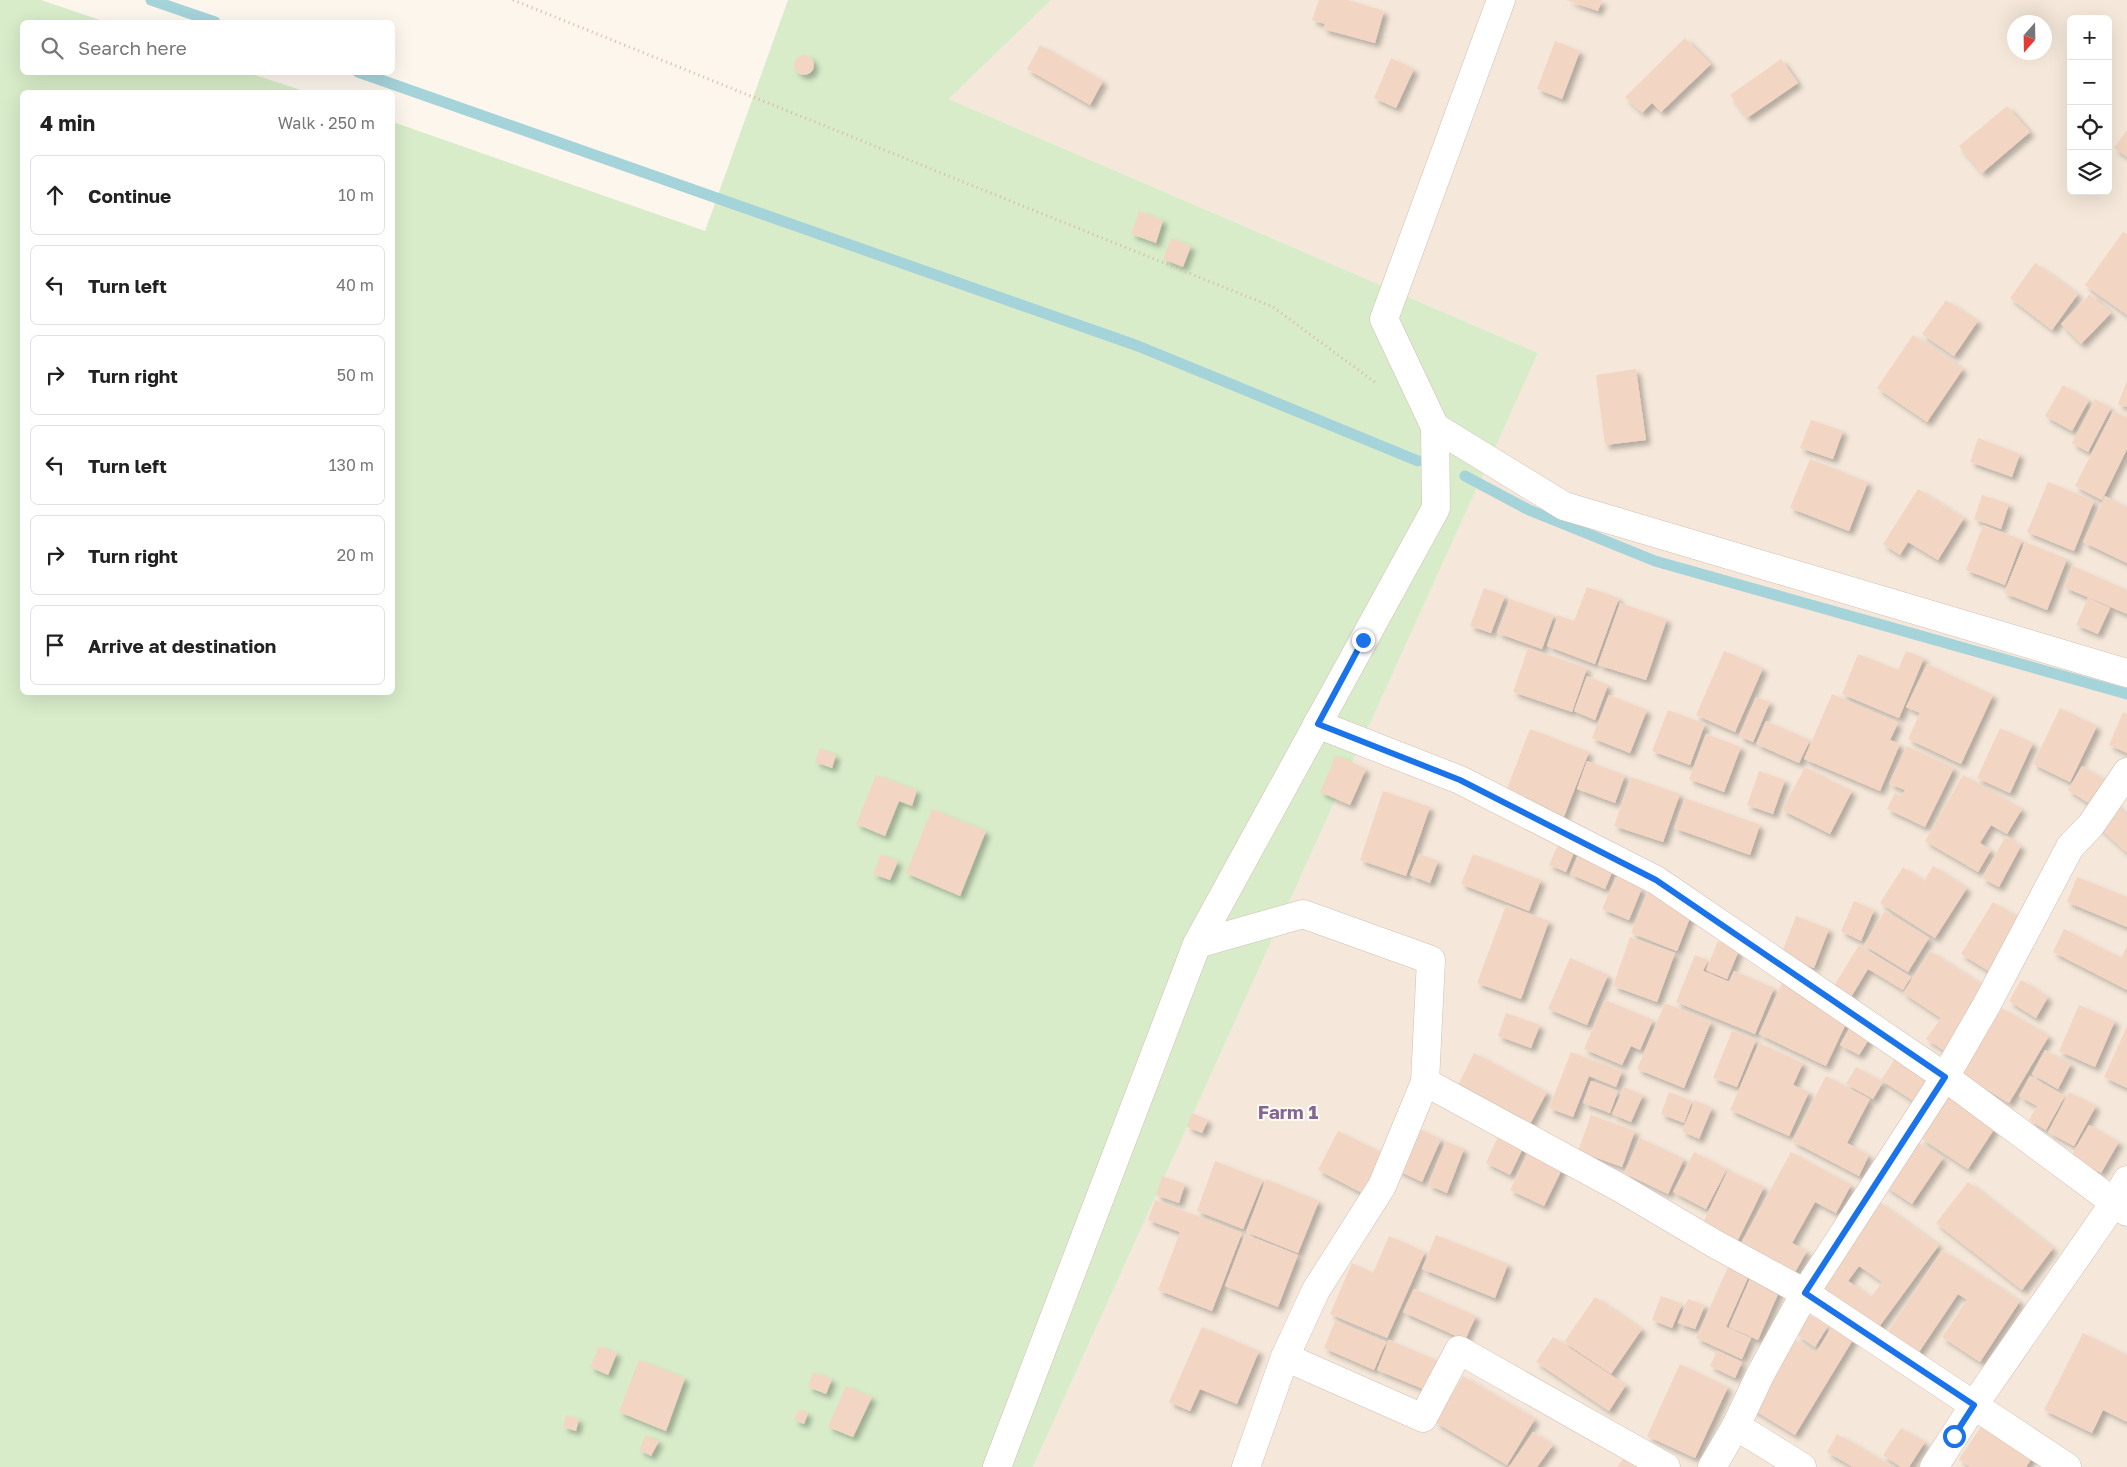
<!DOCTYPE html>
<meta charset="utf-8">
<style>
body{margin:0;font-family:"Golos Text",sans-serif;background:#f6f6f6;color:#222}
.controls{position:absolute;right:15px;top:15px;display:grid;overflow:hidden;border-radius:8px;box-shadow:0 5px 20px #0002}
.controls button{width:45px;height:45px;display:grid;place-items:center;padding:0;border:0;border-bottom:1px solid #e0e0e0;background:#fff;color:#222;font:25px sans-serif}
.compass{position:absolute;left:2007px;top:15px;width:45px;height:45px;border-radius:50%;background:#fff;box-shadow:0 5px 20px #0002;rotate:200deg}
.stop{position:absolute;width:15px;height:15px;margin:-11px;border:4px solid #1a73e8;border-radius:50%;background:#fff}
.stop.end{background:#1a73e8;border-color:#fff;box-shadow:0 1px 5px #0008}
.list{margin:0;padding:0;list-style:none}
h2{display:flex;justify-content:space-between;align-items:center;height:65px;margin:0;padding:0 20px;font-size:21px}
h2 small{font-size:16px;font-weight:400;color:#767676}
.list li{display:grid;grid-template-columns:32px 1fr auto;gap:15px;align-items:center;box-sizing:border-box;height:80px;margin:0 10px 10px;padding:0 10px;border:1px solid #e0e0e0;border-radius:8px}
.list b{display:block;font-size:19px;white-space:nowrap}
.list em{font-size:16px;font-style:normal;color:#767676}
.icon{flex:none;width:28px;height:28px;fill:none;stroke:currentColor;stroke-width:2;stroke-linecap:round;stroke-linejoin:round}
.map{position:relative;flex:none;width:2127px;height:1467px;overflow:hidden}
.search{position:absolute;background:#fff;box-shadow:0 5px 20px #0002;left:20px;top:20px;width:375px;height:55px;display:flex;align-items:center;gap:12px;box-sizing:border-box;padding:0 18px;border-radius:8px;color:#767676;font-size:19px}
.panel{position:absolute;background:#fff;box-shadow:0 5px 20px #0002;left:20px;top:90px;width:375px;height:605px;border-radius:8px}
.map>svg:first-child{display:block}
.residential{fill:#f5e8da;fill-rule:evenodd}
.green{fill:#d8ecc9}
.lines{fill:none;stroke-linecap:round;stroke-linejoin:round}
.stream{stroke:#a5d3da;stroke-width:11}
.building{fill:#f3d5c3;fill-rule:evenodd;filter:url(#shadow)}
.street-casing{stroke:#d1beb0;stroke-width:29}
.path{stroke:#d9b8a5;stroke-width:3;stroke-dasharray:1 4;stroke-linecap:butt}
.street{stroke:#fff;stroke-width:28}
.route{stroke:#1a73e8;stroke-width:6}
.labels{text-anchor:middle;stroke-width:4;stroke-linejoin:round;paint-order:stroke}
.district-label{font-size:19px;font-weight:bold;fill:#846695;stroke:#fffaf3}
</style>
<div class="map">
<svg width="2127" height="1467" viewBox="0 0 2127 1467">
<defs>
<filter id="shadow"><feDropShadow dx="4.5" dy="4.5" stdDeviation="2.5" flood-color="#0004"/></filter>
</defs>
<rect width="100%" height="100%" fill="#fdf6ec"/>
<path class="residential" d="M 1051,0 L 2127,0 L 2127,1467 L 1033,1467 L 1538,353 L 949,99 ZM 2071,19 L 2108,19 L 2108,191 L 2071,191 ZM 2014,22 L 2044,22 L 2044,52 L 2014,52 Z"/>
<path class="green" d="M 0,0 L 41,0 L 106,22 L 22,22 L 22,72 L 249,73 L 307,92 L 22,92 L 22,692 L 392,692 L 393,122 L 705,231 L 788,0 L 1051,0 L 949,99 L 1538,353 L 1033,1467 L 0,1467 Z"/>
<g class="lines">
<g class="stream">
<path d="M 151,0 L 215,22"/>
<path d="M 358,72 L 1138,346 L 1418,461"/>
<path d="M 1465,476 L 1529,510 L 1655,561 L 2127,694"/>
</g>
</g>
<g class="building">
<path d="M 1319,0 L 1348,0 L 1384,11 L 1375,43 L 1323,29 L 1325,24 L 1312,20 Z"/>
<path d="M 1566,0 L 1602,0 L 1598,11 Z"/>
<path d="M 1685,38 L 1711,64 L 1661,112 L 1652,103 L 1642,113 L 1625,97 Z"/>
<path d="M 1555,41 L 1580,51 L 1562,99 L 1537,89 Z"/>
<path d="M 1040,45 L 1103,81 L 1090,105 L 1027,69 Z"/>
<circle cx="804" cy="65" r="10"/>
<path d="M 1391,58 L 1414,69 L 1396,108 L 1374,98 Z"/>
<path d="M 1781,59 L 1798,83 L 1747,118 L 1730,95 Z"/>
<path d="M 2007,106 L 2030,132 L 1982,173 L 1959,146 Z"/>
<path d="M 2127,130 L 2127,157 L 2114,148 Z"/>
<path d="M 1139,211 L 1163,220 L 1156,243 L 1131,234 Z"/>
<path d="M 2123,232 L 2127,234 L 2127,315 L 2085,285 Z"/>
<path d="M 1171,238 L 1191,246 L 1183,267 L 1163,259 Z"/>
<path d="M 2035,263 L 2078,294 L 2052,330 L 2010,298 Z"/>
<path d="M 2090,294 L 2111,313 L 2081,344 L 2061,324 Z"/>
<path d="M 1946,300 L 1978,321 L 1954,356 L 1922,334 Z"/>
<path d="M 1913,335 L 1963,369 L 1927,422 L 1877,388 Z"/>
<path d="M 1636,369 L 1646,440 L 1605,445 L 1596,375 Z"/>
<path d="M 2127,381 L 2127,407 L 2118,404 Z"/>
<path d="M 2063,385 L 2089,400 L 2072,431 L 2045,416 Z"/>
<path d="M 2095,399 L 2111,408 L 2088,452 L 2072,443 Z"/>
<path d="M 2113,411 L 2127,418 L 2127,449 L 2102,500 L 2075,486 Z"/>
<path d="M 1811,420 L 1843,431 L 1833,459 L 1800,448 Z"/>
<path d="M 1978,438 L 2020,454 L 2012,477 L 1970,462 Z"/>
<path d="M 1810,459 L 1868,482 L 1849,531 L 1790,508 Z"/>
<path d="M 2048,482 L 2094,501 L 2074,551 L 2027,532 Z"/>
<path d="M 1918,489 L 1964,518 L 1938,560 L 1908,542 L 1900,555 L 1883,544 Z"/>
<path d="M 1982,495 L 2009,504 L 2001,529 L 1974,519 Z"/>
<path d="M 2105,496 L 2127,507 L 2127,563 L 2083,542 Z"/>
<path d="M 1983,525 L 2022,540 L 2005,585 L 1966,570 Z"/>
<path d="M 2025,542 L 2067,559 L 2047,610 L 2004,593 Z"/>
<path d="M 2073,566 L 2127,590 L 2127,614 L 2064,587 Z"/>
<path d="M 1587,587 L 1619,598 L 1595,664 L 1547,646 L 1558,615 L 1574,621 Z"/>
<path d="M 1484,588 L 1505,596 L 1491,633 L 1470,626 Z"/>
<path d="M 2088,598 L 2110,608 L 2098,634 L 2076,625 Z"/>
<path d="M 1510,599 L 1554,615 L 1542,649 L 1497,633 Z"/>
<path d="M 1620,603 L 1667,619 L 1646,680 L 1598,665 Z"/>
<path d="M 1528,648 L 1587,668 L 1572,712 L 1513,692 Z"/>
<path d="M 1724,651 L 1763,668 L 1735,732 L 1696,715 Z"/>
<path d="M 1906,651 L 1924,658 L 1899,718 L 1842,694 L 1858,654 L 1898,670 Z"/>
<path d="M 1927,664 L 1993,695 L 1961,764 L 1908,739 L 1920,713 L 1906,707 Z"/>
<path d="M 1587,676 L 1608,685 L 1595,720 L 1574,711 Z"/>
<path d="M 1832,694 L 1898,723 L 1890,740 L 1900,744 L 1880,791 L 1804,759 Z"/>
<path d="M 1609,695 L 1647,710 L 1630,753 L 1592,738 Z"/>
<path d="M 1756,697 L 1770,702 L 1753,742 L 1739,736 Z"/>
<path d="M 2060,708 L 2097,726 L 2070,782 L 2033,764 Z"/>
<path d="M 1668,710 L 1705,724 L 1690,765 L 1652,751 Z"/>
<path d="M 2123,712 L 2127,714 L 2127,753 L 2109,745 Z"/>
<path d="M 1766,721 L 1810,740 L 1799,763 L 1756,744 Z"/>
<path d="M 2000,728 L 2033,743 L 2010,793 L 1977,778 Z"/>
<path d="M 1530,729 L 1589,752 L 1563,819 L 1504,796 Z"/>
<path d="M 1706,734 L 1741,747 L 1724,792 L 1689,779 Z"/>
<path d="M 1907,746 L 1954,768 L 1925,827 L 1887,809 L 1895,793 L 1902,796 L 1905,790 L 1889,784 Z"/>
<path d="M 820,748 L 836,755 L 832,768 L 815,762 Z"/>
<path d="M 1336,755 L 1366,769 L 1350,805 L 1320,792 Z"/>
<path d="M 1587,761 L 1625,775 L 1615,803 L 1577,789 Z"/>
<path d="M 2082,766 L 2110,783 L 2095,807 L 2068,790 Z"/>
<path d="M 1805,767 L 1852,791 L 1830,834 L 1782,810 Z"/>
<path d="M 1759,771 L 1785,780 L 1773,814 L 1747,805 Z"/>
<path d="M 876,775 L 917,790 L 912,806 L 899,801 L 885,836 L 856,824 Z"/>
<path d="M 1963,775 L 2022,809 L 2007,834 L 1991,825 L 1980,843 L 1991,850 L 1978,872 L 1925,841 Z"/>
<path d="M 1631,777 L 1680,794 L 1663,842 L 1614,826 Z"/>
<path d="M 1383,791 L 1430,807 L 1406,876 L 1360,860 Z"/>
<path d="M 1685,798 L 1760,825 L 1750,855 L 1674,828 Z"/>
<path d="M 2113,802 L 2127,815 L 2127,853 L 2094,823 Z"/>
<path d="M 932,809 L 986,831 L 960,896 L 906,873 Z"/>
<path d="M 2006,836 L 2021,846 L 1999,887 L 1982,878 Z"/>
<path d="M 1561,838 L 1577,845 L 1566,872 L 1549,865 Z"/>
<path d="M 1581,848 L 1616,863 L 1605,889 L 1570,874 Z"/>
<path d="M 881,854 L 898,861 L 890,880 L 873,874 Z"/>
<path d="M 1419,854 L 1438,861 L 1430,883 L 1410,875 Z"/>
<path d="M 1473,854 L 1541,880 L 1529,911 L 1461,884 Z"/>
<path d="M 1933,866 L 1967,888 L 1935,938 L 1880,903 L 1903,867 L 1924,881 Z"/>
<path d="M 1616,877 L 1642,888 L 1629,920 L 1602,909 Z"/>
<path d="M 2077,877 L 2127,897 L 2127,927 L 2067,902 Z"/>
<path d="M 1648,891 L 1693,910 L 1677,951 L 1631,933 Z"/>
<path d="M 1854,901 L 1874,910 L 1861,941 L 1841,931 Z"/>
<path d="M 1993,902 L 2024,921 L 1992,973 L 1961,954 Z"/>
<path d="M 1506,905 L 1549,921 L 1521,999 L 1477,983 Z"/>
<path d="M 1885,911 L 1929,938 L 1908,972 L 1864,945 Z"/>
<path d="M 1796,916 L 1829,929 L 1814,968 L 1781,955 Z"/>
<path d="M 2064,929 L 2121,958 L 2127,946 L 2127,990 L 2053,952 Z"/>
<path d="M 1630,937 L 1675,953 L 1657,1002 L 1613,986 Z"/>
<path d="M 1718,941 L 1739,950 L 1727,979 L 1706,970 Z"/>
<path d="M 1859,945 L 1911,977 L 1903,990 L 1868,969 L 1851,997 L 1834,986 Z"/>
<path d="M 1930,951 L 1987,988 L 1945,1051 L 1926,1039 L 1941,1018 L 1903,993 Z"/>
<path d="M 1695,955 L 1708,960 L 1703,971 L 1729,982 L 1734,971 L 1774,988 L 1755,1034 L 1676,1002 Z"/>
<path d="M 1570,958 L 1608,975 L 1587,1025 L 1548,1009 Z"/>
<path d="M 2021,980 L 2048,997 L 2036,1018 L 2009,1001 Z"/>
<path d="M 1782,983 L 1850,1015 L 1826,1066 L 1759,1034 Z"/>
<path d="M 1605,1000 L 1653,1020 L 1640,1050 L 1631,1046 L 1622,1065 L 1584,1049 Z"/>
<path d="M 1665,1003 L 1711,1022 L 1684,1088 L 1637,1069 Z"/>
<path d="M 2079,1005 L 2115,1021 L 2095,1067 L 2059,1051 Z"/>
<path d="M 2002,1008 L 2049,1036 L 2009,1103 L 1961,1074 Z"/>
<path d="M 1506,1013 L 1540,1025 L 1531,1048 L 1498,1036 Z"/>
<path d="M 1853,1022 L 1873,1033 L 1859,1055 L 1840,1045 Z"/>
<path d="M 2127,1026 L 2127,1088 L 2104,1077 Z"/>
<path d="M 1732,1031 L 1756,1040 L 1737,1087 L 1713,1078 Z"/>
<path d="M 1759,1043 L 1803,1063 L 1793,1085 L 1809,1092 L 1789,1136 L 1730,1110 Z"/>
<path d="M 2045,1050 L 2071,1064 L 2058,1089 L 2032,1074 Z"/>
<path d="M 1571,1052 L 1622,1071 L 1616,1087 L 1589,1076 L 1573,1117 L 1549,1108 Z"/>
<path d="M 1474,1053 L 1547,1092 L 1530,1124 L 1457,1087 Z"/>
<path d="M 1898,1054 L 1935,1078 L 1918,1104 L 1881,1080 Z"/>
<path d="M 1856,1067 L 1883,1082 L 1873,1099 L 1846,1084 Z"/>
<path d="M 1826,1076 L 1870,1099 L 1847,1143 L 1869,1155 L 1859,1176 L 1792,1141 Z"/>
<path d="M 2030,1076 L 2065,1096 L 2046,1130 L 2029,1120 L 2037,1106 L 2019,1096 Z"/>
<path d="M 1591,1081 L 1618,1091 L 1610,1113 L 1583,1103 Z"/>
<path d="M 1624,1087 L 1643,1095 L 1631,1122 L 1612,1114 Z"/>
<path d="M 1669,1092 L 1692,1101 L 1684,1123 L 1661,1114 Z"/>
<path d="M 2069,1092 L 2096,1106 L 2074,1146 L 2048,1132 Z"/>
<path d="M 1948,1097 L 1995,1128 L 1968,1169 L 1921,1138 Z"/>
<path d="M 1695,1100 L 1712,1108 L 1699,1139 L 1682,1131 Z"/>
<path d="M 1192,1113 L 1208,1120 L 1202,1133 L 1187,1127 Z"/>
<path d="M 1591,1115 L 1635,1131 L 1622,1167 L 1578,1151 Z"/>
<path d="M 2089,1125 L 2119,1142 L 2101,1173 L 2071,1156 Z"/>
<path d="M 1415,1127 L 1441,1139 L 1422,1182 L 1397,1170 Z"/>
<path d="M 1338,1131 L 1389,1156 L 1368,1196 L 1318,1170 Z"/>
<path d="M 1500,1132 L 1525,1144 L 1510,1175 L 1486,1163 Z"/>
<path d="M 1640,1138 L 1684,1159 L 1668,1194 L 1624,1173 Z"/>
<path d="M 1446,1141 L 1464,1149 L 1447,1193 L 1428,1185 Z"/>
<path d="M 1916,1141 L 1943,1158 L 1912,1204 L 1885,1186 Z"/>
<path d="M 1530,1148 L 1564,1165 L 1544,1206 L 1510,1190 Z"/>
<path d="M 1694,1152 L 1727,1169 L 1706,1209 L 1673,1192 Z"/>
<path d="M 1791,1152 L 1851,1185 L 1836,1213 L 1815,1202 L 1792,1243 L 1807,1251 L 1794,1274 L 1740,1245 Z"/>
<path d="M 1215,1161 L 1263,1180 L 1243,1229 L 1197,1211 Z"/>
<path d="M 1728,1170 L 1764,1187 L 1736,1244 L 1701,1227 Z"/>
<path d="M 1162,1176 L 1185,1184 L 1179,1203 L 1156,1195 Z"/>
<path d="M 1266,1179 L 1319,1201 L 1298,1253 L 1246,1232 Z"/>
<path d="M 1968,1182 L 2053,1248 L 2022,1290 L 1936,1223 Z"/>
<path d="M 1155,1200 L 1242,1233 L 1212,1311 L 1158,1290 L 1180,1232 L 1148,1220 Z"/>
<path d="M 1879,1202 L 1939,1245 L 1876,1331 L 1816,1288 ZM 1859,1266 L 1882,1282 L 1871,1297 L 1848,1281 Z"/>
<path d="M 1245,1234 L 1298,1255 L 1278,1307 L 1225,1286 Z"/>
<path d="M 1436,1235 L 1508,1264 L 1495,1298 L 1422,1269 Z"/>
<path d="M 1389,1236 L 1425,1252 L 1387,1338 L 1330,1314 L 1352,1263 L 1373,1273 Z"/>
<path d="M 1942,1250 L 2020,1301 L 1980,1362 L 1942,1337 L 1967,1300 L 1958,1294 L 1917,1355 L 1886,1335 Z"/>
<path d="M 1729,1265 L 1750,1273 L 1726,1327 L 1751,1338 L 1742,1359 L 1696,1338 Z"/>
<path d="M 1752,1274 L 1781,1287 L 1758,1340 L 1729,1327 Z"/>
<path d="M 1414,1289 L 1476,1316 L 1465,1340 L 1403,1312 Z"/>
<path d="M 1661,1296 L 1682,1304 L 1672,1328 L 1652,1320 Z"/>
<path d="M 1595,1297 L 1642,1329 L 1611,1374 L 1564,1342 Z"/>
<path d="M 1688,1299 L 1705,1305 L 1695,1329 L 1678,1323 Z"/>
<path d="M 1810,1315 L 1828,1326 L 1815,1347 L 1797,1335 Z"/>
<path d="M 1335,1321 L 1386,1342 L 1374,1370 L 1324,1348 Z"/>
<path d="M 1832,1326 L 1854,1338 L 1795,1435 L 1749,1407 L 1791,1338 L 1816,1353 Z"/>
<path d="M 1202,1327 L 1259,1351 L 1237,1404 L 1200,1389 L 1190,1411 L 1169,1402 Z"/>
<path d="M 2083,1333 L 2127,1355 L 2127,1422 L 2103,1410 L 2092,1433 L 2044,1410 Z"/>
<path d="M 1553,1337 L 1626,1385 L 1609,1411 L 1536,1362 Z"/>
<path d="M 1389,1340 L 1441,1362 L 1428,1391 L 1377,1370 Z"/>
<path d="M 599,1346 L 617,1353 L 608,1375 L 590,1367 Z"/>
<path d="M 1717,1351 L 1742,1362 L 1735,1378 L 1710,1366 Z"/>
<path d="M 639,1360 L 685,1378 L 666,1431 L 619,1412 Z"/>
<path d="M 1680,1364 L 1728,1387 L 1695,1458 L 1647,1436 Z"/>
<path d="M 813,1372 L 832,1379 L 826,1394 L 808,1387 Z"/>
<path d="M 1463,1376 L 1535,1419 L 1507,1465 L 1435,1422 Z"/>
<path d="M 846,1386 L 872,1397 L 853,1437 L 828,1427 Z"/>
<path d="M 799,1409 L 808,1413 L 804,1424 L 794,1420 Z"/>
<path d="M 566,1415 L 579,1419 L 576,1431 L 563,1427 Z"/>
<path d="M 1985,1421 L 2034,1455 L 2026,1467 L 1970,1467 L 1959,1459 Z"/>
<path d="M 1901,1428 L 1925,1442 L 1909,1467 L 1901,1467 L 1883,1455 Z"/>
<path d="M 1533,1432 L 1553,1445 L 1537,1467 L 1509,1467 Z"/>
<path d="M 1837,1434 L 1894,1467 L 1853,1467 L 1827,1452 Z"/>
<path d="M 646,1435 L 659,1441 L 651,1456 L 639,1450 Z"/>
<path d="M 1623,1459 L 1635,1467 L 1617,1467 Z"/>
</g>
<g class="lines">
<g class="street-casing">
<g id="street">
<path d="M 1435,427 L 1384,319 L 1501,0"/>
<path d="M 1317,724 L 1460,780 L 1656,880 L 1945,1077 L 2127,1212"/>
<path d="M 1197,944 L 1303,914 L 1431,960 L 1425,1082 L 1382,1186 L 1316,1290 L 1285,1357 L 1246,1467"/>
<path d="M 1425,1082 L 1622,1189 L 1715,1244 L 1805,1293 L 2067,1467"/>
<path d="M 1285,1357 L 1423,1418 L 1459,1350 L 1666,1467"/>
<path d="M 1736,1426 L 1802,1467"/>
<path d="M 997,1467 L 1197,944 L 1436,508 L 1435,427 L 1564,506 L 2127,673"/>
<path d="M 1712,1467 L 1736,1426 L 1760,1375 L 1805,1293 L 1945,1077 L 1986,1006 L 2070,847 L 2091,825 L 2127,772"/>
<path d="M 1934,1467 L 1974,1405 L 2114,1203 L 2127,1180"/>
</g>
</g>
<path class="path" d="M 513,0 L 1273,307 L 1376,383"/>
<use href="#street" class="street"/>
</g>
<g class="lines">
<path class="route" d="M 1363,640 L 1318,724 L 1460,780 L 1656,880 L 1945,1077 L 1805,1293 L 1974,1405 L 1954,1436"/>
</g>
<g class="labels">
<g class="district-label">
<text x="1288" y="1119">Farm 1</text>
</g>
</g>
</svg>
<div class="controls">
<button>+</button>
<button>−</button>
<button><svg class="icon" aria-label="locate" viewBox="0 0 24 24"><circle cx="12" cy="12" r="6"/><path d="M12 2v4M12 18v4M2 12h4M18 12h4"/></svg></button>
<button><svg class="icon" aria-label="layers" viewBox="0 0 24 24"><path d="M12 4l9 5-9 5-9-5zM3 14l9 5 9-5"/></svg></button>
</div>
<svg class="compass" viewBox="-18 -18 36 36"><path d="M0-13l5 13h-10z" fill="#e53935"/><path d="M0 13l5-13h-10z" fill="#767676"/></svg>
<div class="stop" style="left:1954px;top:1436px"></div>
<div class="stop end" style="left:1363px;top:640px"></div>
<div class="search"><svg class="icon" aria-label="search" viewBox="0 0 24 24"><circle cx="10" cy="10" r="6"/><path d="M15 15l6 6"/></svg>Search here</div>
<section class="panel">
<h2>4 min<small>Walk · 250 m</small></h2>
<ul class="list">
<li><svg class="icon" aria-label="ahead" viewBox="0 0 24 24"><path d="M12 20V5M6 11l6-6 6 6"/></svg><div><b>Continue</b></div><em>10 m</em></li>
<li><svg class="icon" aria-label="left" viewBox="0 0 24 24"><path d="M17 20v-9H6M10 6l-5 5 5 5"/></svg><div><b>Turn left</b></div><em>40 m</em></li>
<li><svg class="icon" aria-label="right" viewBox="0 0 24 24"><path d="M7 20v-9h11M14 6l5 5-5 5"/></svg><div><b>Turn right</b></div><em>50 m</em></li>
<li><svg class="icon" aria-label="left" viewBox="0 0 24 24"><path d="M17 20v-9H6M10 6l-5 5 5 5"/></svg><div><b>Turn left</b></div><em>130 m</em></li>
<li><svg class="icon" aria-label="right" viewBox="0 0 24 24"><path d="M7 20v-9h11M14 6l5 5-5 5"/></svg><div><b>Turn right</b></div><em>20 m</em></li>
<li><svg class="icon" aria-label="arrive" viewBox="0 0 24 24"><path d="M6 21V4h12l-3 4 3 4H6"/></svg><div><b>Arrive at destination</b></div></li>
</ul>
</section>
</div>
